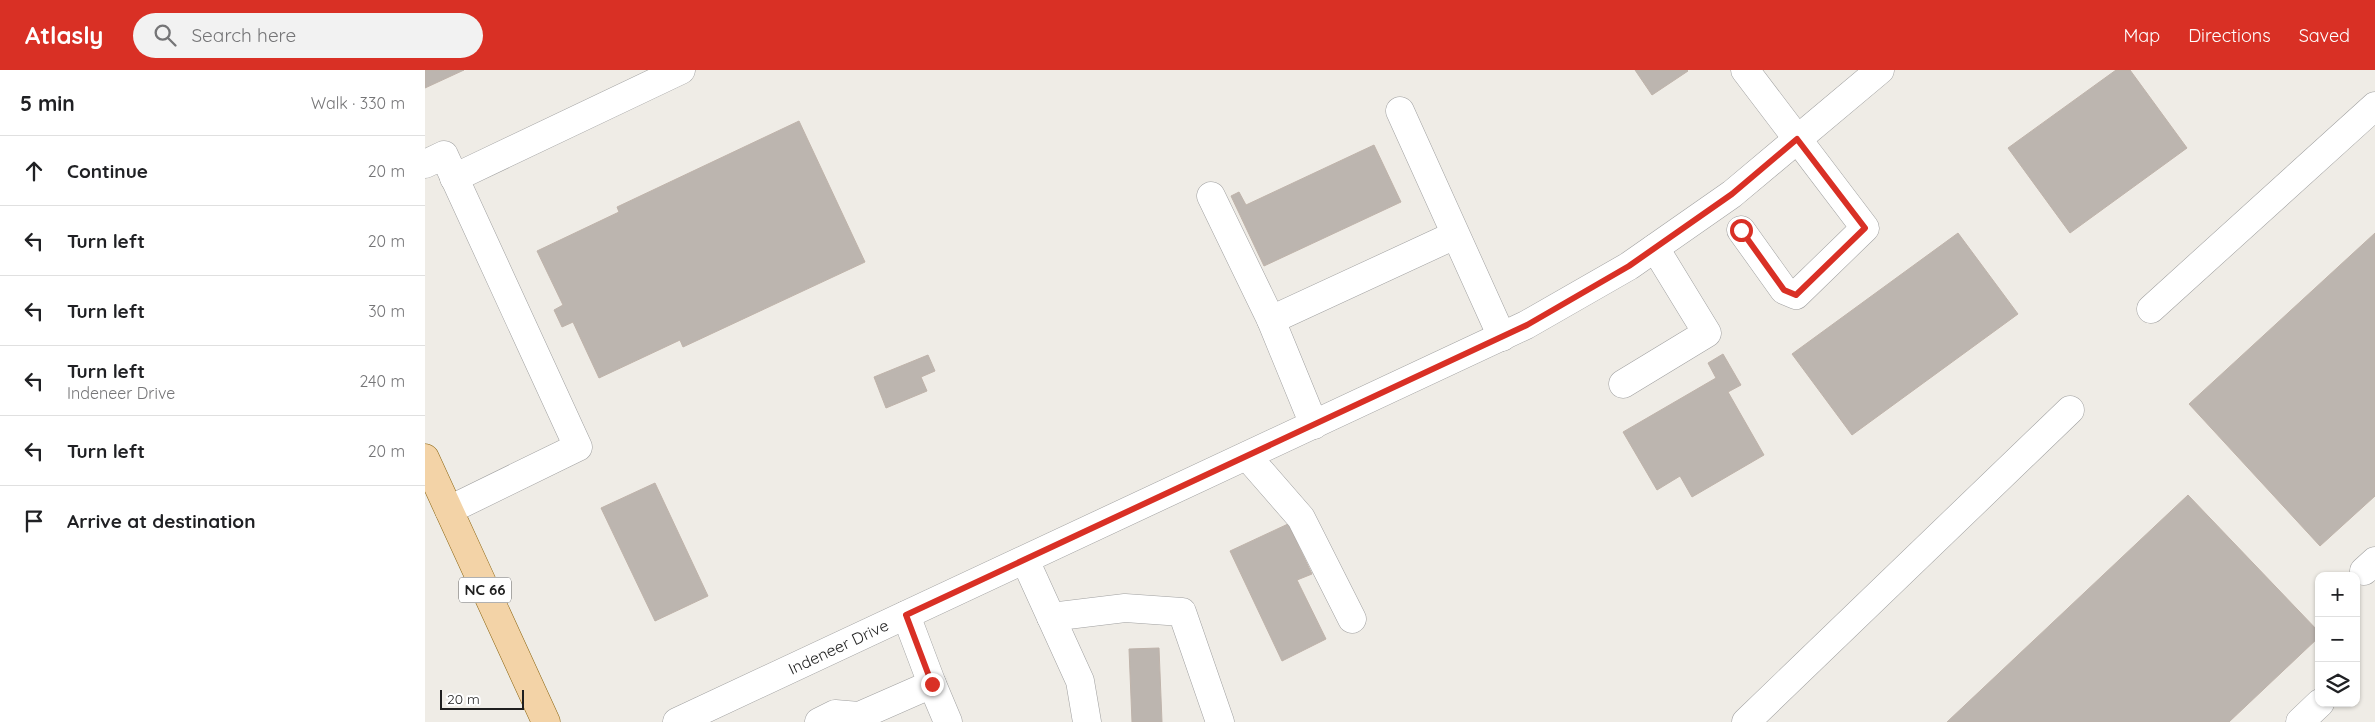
<!DOCTYPE html>
<meta charset="utf-8">
<style>
body{margin:0;font-family:Quicksand,sans-serif;background:#f2f2f2;color:#202124}
.controls{position:absolute;right:15px;bottom:15px;display:grid;overflow:hidden;border-radius:10px;box-shadow:0 1px 4px #0004}
.controls button{width:45px;height:45px;display:grid;place-items:center;padding:0;border:0;border-bottom:1px solid #e0e0e0;background:#fff;color:#202124;font:25px sans-serif}
.scale{position:absolute;left:15px;bottom:12px;width:84px;box-sizing:border-box;padding-left:5px;border:2px solid #1f1f1f;border-top:0;font-size:14px;line-height:18px;white-space:nowrap;color:#1f1f1f;-webkit-text-stroke:4px #fff;paint-order:stroke}
.stop{position:absolute;width:15px;height:15px;margin:-11px;border:4px solid #d93025;border-radius:50%;background:#fff}
.stop.end{background:#d93025;border-color:#fff;box-shadow:0 1px 5px #0008}
.list{margin:0;padding:0;list-style:none}
h2{display:flex;justify-content:space-between;align-items:center;height:65px;margin:0;padding:0 20px;font-size:21px}
h2 small{font-size:16px;font-weight:400;color:#757577}
.list li{display:grid;grid-template-columns:32px 1fr auto;gap:15px;align-items:center;box-sizing:border-box;height:70px;padding:0 20px;border-top:1px solid #e0e0e0}
.list b{display:block;font-size:19px;white-space:nowrap}
.list p{margin:0;font-size:16px;white-space:nowrap;color:#757577}
.list em{font-size:16px;font-style:normal;color:#757577}
.icon{flex:none;width:28px;height:28px;fill:none;stroke:currentColor;stroke-width:2;stroke-linecap:round;stroke-linejoin:round}
.map{position:relative;flex:none;width:1950px;height:652px;overflow:hidden}
header{display:flex;align-items:center;gap:30px;box-sizing:border-box;height:70px;padding:0 25px;background:#d93025;color:#fff}
header strong{font-size:24px}
nav{display:flex;gap:28px;margin-inline-start:auto;font-size:18px}
.search{width:350px;height:45px;background:#f2f2f2;display:flex;align-items:center;gap:12px;box-sizing:border-box;padding:0 18px;border-radius:28px;color:#757577;font-size:19px}
main{display:flex}
aside{flex:1;background:#fff}
.map>svg:first-child{display:block}
.building{fill:#bcb5af;stroke:#bfb3aa}
.lines{fill:none;stroke-linecap:round;stroke-linejoin:round}
.minor-casing{stroke:#a0a0a0;stroke-width:29}
.major-casing{stroke:#8b640f;stroke-width:29}
.minor{stroke:#fff;stroke-width:28}
.major{stroke:#f3d3a7;stroke-width:28}
.route{stroke:#d93025;stroke-width:6}
.labels{text-anchor:middle;stroke-width:4;stroke-linejoin:round;paint-order:stroke}
.shield{fill:#fff;stroke:#626262;stroke-width:1}
.shield-label{font-size:15px;font-weight:bold;fill:#1f1f1f}
.street-label{font-size:16px;fill:#1f1f1f;stroke:#fff}
</style>
<header>
<strong>Atlasly</strong>
<div class="search"><svg class="icon" aria-label="search" viewBox="0 0 24 24"><circle cx="10" cy="10" r="6"/><path d="M15 15l6 6"/></svg>Search here</div>
<nav><a>Map</a><a>Directions</a><a>Saved</a></nav>
</header>
<main>
<aside>
<h2>5 min<small>Walk · 330 m</small></h2>
<ul class="list">
<li><svg class="icon" aria-label="ahead" viewBox="0 0 24 24"><path d="M12 20V5M6 11l6-6 6 6"/></svg><div><b>Continue</b></div><em>20 m</em></li>
<li><svg class="icon" aria-label="left" viewBox="0 0 24 24"><path d="M17 20v-9H6M10 6l-5 5 5 5"/></svg><div><b>Turn left</b></div><em>20 m</em></li>
<li><svg class="icon" aria-label="left" viewBox="0 0 24 24"><path d="M17 20v-9H6M10 6l-5 5 5 5"/></svg><div><b>Turn left</b></div><em>30 m</em></li>
<li><svg class="icon" aria-label="left" viewBox="0 0 24 24"><path d="M17 20v-9H6M10 6l-5 5 5 5"/></svg><div><b>Turn left</b><p>Indeneer Drive</p></div><em>240 m</em></li>
<li><svg class="icon" aria-label="left" viewBox="0 0 24 24"><path d="M17 20v-9H6M10 6l-5 5 5 5"/></svg><div><b>Turn left</b></div><em>20 m</em></li>
<li><svg class="icon" aria-label="arrive" viewBox="0 0 24 24"><path d="M6 21V4h12l-3 4 3 4H6"/></svg><div><b>Arrive at destination</b></div></li>
</ul>
</aside>
<div class="map">
<svg width="1950" height="652" viewBox="0 0 1950 652">
<rect width="100%" height="100%" fill="#efece6"/>
<g class="building">
<path d="M 0,0 L 39,0 L 0,18 Z"/>
<path d="M 1210,0 L 1262,0 L 1263,1 L 1227,25 Z"/>
<path d="M 1691,0 L 1705,0 L 1762,78 L 1645,163 L 1583,78 Z"/>
<path d="M 374,51 L 440,192 L 258,277 L 255,270 L 174,308 L 148,252 L 137,257 L 129,240 L 138,235 L 112,181 L 194,142 L 192,137 Z"/>
<path d="M 949,75 L 976,132 L 839,196 L 806,126 L 814,122 L 821,135 Z"/>
<path d="M 1533,163 L 1593,244 L 1427,365 L 1367,284 Z"/>
<path d="M 1950,163 L 1950,426 L 1895,476 L 1764,334 Z"/>
<path d="M 1298,284 L 1316,315 L 1303,322 L 1339,385 L 1267,427 L 1255,406 L 1232,420 L 1198,362 L 1291,308 L 1283,293 Z"/>
<path d="M 503,285 L 510,301 L 496,307 L 502,321 L 461,338 L 449,307 Z"/>
<path d="M 230,413 L 283,526 L 230,551 L 176,438 Z"/>
<path d="M 1763,425 L 1894,562 L 1894,567 L 1804,652 L 1522,652 Z"/>
<path d="M 863,454 L 887,504 L 872,510 L 901,569 L 857,591 L 805,481 Z"/>
<path d="M 734,578 L 737,652 L 707,652 L 704,579 Z"/>
</g>
<g class="lines">
<g class="minor-casing">
<g id="minor">
<path d="M 975,41 L 1077,267"/>
<path d="M 0,94 L 19,85 L 153,377 L 24,440"/>
<path d="M 29,108 L 256,0"/>
<path d="M 786,126 L 846,250 L 889,355"/>
<path d="M 1316,160 L 1359,220 L 1371,225 L 1440,158 L 1320,0"/>
<path d="M 1726,239 L 1950,36"/>
<path d="M 846,250 L 1030,165"/>
<path d="M 1198,314 L 1282,263 L 1230,178"/>
<path d="M 822,386 L 876,448 L 927,549"/>
<path d="M 600,490 L 655,611 L 662,652"/>
<path d="M 1939,501 L 1950,491"/>
<path d="M 626,547 L 700,538 L 757,542 L 795,652"/>
<path d="M 507,614 L 523,652"/>
<path id="s1" d="M 252,652 L 1101,255 L 1204,196 L 1307,124 L 1455,0"/>
<path d="M 394,652 L 410,644 L 434,646 L 507,614 L 481,545"/>
<path d="M 1321,652 L 1645,340"/>
<path d="M 1875,652 L 1895,633"/>
</g>
</g>
<g class="major-casing">
<path id="major" d="M 0,388 L 121,652"/>
</g>
<use href="#minor" class="minor"/>
<use href="#major" class="major"/>
</g>
<g class="lines">
<path class="route" d="M 507,614 L 481,545 L 1102,255 L 1204,196 L 1307,124 L 1372,69 L 1440,158 L 1371,225 L 1359,220 L 1316,160"/>
</g>
<g class="labels">
<rect class="shield" x="34" y="507.5" width="52" height="25" rx="4"/>
<g class="shield-label">
<text x="60" y="525">NC 66</text>
</g>
<g class="street-label">
<text dy="6" stroke="none"><textPath href="#s1" startOffset="178">Indeneer Drive</textPath></text>
</g>
</g>
</svg>
<div class="controls">
<button>+</button>
<button>−</button>
<button><svg class="icon" aria-label="layers" viewBox="0 0 24 24"><path d="M12 4l9 5-9 5-9-5zM3 14l9 5 9-5"/></svg></button>
</div>
<div class="scale">20 m</div>
<div class="stop" style="left:1316px;top:160px"></div>
<div class="stop end" style="left:507px;top:614px"></div>
</div>
</main>
